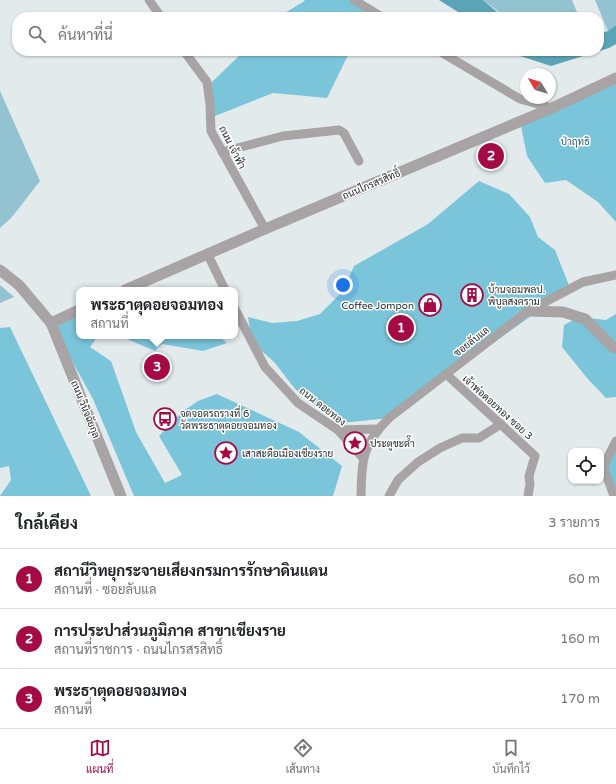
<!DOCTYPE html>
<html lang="th">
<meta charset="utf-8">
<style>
body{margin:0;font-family:"Varela Round",Sarabun,sans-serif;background:#f2f2f2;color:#202124}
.controls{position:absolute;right:12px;bottom:12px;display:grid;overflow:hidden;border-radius:8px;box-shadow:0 1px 3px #0004}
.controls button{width:36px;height:36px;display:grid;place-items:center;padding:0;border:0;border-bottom:1px solid #e0e0e0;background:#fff;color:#202124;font:20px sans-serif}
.compass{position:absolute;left:520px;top:68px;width:36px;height:36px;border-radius:50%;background:#fff;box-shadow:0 1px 3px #0004;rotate:308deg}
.you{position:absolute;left:343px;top:285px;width:14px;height:14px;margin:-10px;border:3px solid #fff;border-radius:50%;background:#1a73e8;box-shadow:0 0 0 6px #1a73e833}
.badge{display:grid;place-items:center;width:26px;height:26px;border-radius:50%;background:#a40b45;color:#fff;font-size:13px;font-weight:700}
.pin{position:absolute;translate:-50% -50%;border:2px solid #fff;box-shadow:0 1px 4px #0006}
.popup{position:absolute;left:76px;top:287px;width:162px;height:52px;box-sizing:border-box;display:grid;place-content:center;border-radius:8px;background:#fff;filter:drop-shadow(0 1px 3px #0005);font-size:13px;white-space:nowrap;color:#757577}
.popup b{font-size:15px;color:#202124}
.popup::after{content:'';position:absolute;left:50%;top:100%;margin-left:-8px;border:8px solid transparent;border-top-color:#fff}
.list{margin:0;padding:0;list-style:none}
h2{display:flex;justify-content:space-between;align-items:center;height:52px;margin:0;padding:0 16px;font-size:17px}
h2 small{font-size:13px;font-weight:400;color:#757577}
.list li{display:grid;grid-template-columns:26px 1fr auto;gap:12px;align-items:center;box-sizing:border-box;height:60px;padding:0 16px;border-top:1px solid #e0e0e0}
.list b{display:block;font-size:15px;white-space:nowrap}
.list p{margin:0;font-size:13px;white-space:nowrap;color:#757577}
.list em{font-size:13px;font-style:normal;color:#757577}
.icon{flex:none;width:22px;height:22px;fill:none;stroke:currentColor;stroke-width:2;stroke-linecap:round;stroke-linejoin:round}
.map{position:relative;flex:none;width:616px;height:496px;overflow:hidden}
.search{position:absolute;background:#fff;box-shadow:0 1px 3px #0004;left:12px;right:12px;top:12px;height:44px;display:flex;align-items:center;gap:10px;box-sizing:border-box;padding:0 14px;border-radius:16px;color:#757577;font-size:15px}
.sheet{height:232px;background:#fff}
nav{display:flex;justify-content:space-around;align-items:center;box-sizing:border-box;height:56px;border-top:1px solid #e0e0e0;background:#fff;font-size:11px;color:#757577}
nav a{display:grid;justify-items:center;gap:2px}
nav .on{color:#a40b45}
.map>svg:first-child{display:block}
.green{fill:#93c2d0}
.forest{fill:#7bc5da}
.water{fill:#5ba4b8}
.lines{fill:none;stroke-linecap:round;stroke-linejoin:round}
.minor{stroke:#a8a4a5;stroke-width:9}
.tertiary{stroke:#a8a4a5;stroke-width:11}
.labels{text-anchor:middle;stroke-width:3;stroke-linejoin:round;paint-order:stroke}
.park-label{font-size:10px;fill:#256070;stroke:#fff}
.street-label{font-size:10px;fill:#26292a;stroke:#fff}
.poi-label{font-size:10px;fill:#26292a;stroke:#fff;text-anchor:start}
</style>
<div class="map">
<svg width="616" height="496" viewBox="0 0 616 496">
<rect width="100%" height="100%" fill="#e2eaec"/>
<g class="green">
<path d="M 483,0 L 572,0 L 579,17 L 506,17 Z"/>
<path d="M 595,0 L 616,0 L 616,25 L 608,31 Z"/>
<path d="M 0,91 L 40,181 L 12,217 L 0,228 Z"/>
<path d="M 0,285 L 14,297 L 0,303 Z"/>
</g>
<g class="forest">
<path d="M 305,0 L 354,0 L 370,10 L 367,17 L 278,17 L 303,2 Z"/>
<path d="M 244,51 L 350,51 L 327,98 L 273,93 L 210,118 L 210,84 Z"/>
<path d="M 616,78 L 616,222 L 598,202 L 566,180 L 545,183 L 527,156 L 520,121 Z"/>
<path d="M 479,181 L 509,194 L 530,217 L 538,237 L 555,250 L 570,288 L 389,418 L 342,423 L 315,405 L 295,389 L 275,363 L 252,342 L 248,317 L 272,323 L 297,321 L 320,314 L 344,290 L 354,266 L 428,224 Z"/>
<path d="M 79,310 L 79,336 L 98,336 L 90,347 L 111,361 L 136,432 L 165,483 L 182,475 L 159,436 L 182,412 L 198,401 L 217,394 L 299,432 L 342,466 L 333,496 L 134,496 L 93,399 L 51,323 Z"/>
<path d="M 616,314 L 616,397 L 606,398 L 587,378 L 562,347 L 564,325 L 579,317 L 606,320 Z"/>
<path d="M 10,327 L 91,496 L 0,496 L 11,480 L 9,466 L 0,468 L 0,328 Z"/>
<path d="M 120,336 L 218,336 L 227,343 L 203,351 L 162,344 L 155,351 Z"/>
<path d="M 616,439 L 616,496 L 605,463 Z"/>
</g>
<g class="water">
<path d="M 439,0 L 483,0 L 503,17 L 466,17 Z"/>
<path d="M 616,25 L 616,44 L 609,48 L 551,66 L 517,55 L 511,51 L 599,51 L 599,34 L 608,31 Z"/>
</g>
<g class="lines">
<g class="minor">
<path d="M 149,0 L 161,17"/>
<path d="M 354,0 L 382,17"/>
<path d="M 184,51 L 207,82 L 210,105 L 211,131 L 265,229"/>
<path d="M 439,51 L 520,99 L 552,108"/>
<path d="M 222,152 L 283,136 L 339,130 L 344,133 L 359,161"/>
<path d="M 208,255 L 225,290"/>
<path d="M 235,309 L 265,367 L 298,403 L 338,430 L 363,458"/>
<path d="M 446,374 L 535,456 L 529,476 L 530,484 L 528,496"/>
<path d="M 338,430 L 378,429"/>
<path d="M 361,496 C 362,459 362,445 389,418 L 528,311 L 583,282 L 616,275"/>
<path d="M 389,496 L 398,480 L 418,462 L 440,448 L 462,438 L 479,438 L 501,424"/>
<path d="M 614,496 L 604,469 L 605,463 L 616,441"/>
</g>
<g class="tertiary">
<path d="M 0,270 L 19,285 L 51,323 L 121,496"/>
<path d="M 125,290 L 265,229 L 552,108 L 616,78"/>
<path d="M 528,311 L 563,312 L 585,319 L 613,347 L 616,348"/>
<path d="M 51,323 L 79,310"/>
</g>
</g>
<defs>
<g id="building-ring" transform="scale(1.15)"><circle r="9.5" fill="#fff" stroke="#a40b45" stroke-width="1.5"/><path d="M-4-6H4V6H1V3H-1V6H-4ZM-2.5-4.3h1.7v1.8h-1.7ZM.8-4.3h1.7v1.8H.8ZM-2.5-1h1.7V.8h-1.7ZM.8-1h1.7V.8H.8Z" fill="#a40b45"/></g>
<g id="shop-ring" transform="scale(1.15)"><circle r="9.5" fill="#fff" stroke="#a40b45" stroke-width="1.5"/><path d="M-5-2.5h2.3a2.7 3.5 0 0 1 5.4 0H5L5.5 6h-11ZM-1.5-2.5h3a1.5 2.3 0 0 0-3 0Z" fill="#a40b45"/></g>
<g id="bus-ring" transform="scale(1.15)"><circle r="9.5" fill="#fff" stroke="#a40b45" stroke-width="1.5"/><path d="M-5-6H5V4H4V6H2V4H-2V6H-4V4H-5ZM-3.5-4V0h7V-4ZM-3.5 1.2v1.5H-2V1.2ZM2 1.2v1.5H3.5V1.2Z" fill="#a40b45"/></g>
<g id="sight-ring" transform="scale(1.15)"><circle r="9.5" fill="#fff" stroke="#a40b45" stroke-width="1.5"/><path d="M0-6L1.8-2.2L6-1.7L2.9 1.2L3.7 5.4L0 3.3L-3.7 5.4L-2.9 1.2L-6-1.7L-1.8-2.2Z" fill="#a40b45"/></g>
</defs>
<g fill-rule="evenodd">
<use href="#building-ring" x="472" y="295"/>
<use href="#shop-ring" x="430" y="305"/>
<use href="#bus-ring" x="165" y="419"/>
<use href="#sight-ring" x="355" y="443"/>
<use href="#sight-ring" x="226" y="453"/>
</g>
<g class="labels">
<g class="park-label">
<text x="575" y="145">ป่าฤทธิ</text>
</g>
<g class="street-label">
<text transform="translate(233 147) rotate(63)" y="4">ถนน เจ้าฟ้า</text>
<text transform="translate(371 184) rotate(-23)" y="4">ถนนไกรสรสิทธิ์</text>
<text transform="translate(471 341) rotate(-38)" y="4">ซอยลับแล</text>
<text transform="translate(323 406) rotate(38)" y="4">ถนน ดอยทอง</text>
<text transform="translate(498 407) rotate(42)" y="4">เจ้าพ่อดอยทอง ซอย 3</text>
<text transform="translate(86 409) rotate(68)" y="4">ถนน วินิจฉัยกุล</text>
</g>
<g class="poi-label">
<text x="488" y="293">บ้านจอมพลป.<tspan x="488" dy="12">พิบูลสงคราม</tspan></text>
<text x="414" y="309" text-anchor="end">Coffee Jompon</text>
<text x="180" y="417">จุดจอดรถรางที่ 6<tspan x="180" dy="12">วัดพระธาตุดอยจอมทอง</tspan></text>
<text x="370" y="447">ประตูขะด๊ำ</text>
<text x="242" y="457">เสาสะดือเมืองเชียงราย</text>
</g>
</g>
</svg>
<div class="controls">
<button><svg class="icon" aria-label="locate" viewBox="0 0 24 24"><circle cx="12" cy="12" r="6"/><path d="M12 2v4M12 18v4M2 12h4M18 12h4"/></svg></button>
</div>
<svg class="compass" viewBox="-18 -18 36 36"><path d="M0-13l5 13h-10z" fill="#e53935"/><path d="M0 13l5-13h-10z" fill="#757577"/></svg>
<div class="you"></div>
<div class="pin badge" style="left:401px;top:328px">1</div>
<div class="pin badge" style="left:491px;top:156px">2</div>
<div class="pin badge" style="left:157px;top:367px">3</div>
<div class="popup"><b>พระธาตุดอยจอมทอง</b>สถานที่</div>
<div class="search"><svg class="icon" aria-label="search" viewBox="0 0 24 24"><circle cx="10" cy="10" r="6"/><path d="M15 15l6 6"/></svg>ค้นหาที่นี่</div>
</div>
<section class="sheet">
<h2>ใกล้เคียง<small>3 รายการ</small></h2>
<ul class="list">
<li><span class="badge">1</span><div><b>สถานีวิทยุกระจายเสียงกรมการรักษาดินแดน</b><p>สถานที่ · ซอยลับแล</p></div><em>60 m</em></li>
<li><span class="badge">2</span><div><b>การประปาส่วนภูมิภาค สาขาเชียงราย</b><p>สถานที่ราชการ · ถนนไกรสรสิทธิ์</p></div><em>160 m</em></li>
<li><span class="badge">3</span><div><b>พระธาตุดอยจอมทอง</b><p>สถานที่</p></div><em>170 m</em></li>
</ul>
</section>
<nav>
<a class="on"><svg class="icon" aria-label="map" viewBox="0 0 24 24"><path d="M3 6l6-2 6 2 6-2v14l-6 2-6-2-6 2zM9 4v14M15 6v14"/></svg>แผนที่</a>
<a><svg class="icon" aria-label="directions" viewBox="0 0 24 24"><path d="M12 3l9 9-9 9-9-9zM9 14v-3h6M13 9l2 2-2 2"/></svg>เส้นทาง</a>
<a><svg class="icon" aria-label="saved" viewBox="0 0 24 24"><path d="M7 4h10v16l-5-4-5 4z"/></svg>บันทึกไว้</a>
</nav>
